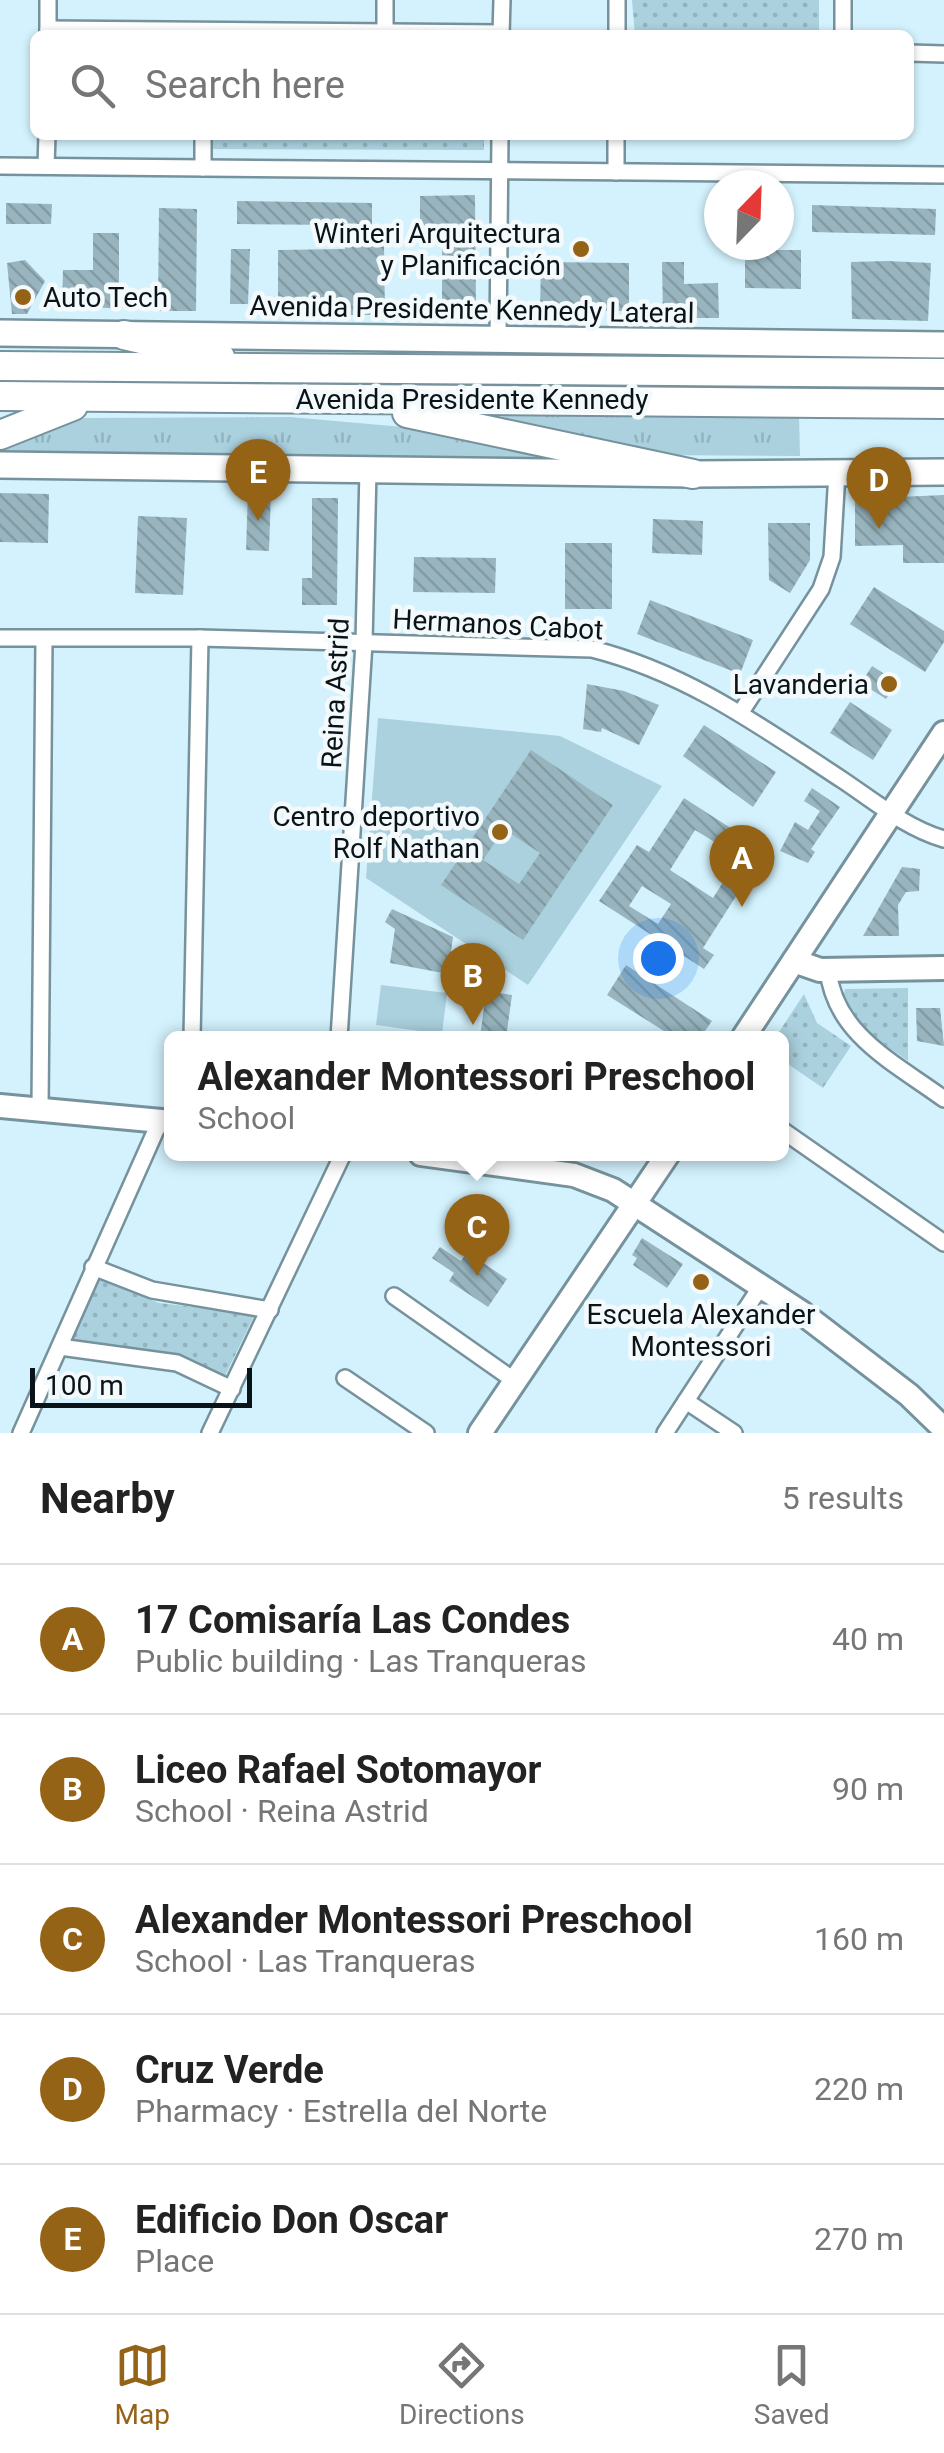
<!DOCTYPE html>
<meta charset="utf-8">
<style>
body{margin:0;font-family:Roboto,sans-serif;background:#f2f2f2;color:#222}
.compass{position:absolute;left:704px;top:170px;width:90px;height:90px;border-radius:50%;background:#fff;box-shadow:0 2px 8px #0004;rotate:23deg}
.scale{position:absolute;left:30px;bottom:25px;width:222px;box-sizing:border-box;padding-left:10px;border:5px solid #0a1418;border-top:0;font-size:28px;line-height:35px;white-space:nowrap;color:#0a1418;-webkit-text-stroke:8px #f4fafc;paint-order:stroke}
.you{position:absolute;left:658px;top:958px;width:35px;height:35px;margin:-25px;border:8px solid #fff;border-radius:50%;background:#1a73e8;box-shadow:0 0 0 15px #1a73e833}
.badge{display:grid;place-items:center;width:65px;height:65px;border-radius:50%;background:#956315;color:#fff;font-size:32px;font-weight:700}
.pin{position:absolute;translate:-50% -82px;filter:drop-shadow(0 2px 5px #0008)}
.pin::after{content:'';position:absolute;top:52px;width:35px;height:30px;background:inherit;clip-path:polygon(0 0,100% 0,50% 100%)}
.popup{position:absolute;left:164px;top:1031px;width:625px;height:130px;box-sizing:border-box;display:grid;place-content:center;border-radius:15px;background:#fff;filter:drop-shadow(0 2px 8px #0005);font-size:32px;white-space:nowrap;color:#767676}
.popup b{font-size:38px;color:#222}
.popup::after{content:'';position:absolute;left:50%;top:100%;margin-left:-20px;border:20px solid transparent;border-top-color:#fff}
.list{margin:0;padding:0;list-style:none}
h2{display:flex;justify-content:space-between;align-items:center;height:130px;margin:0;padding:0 40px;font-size:42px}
h2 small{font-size:32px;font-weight:400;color:#767676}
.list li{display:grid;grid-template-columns:65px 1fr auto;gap:30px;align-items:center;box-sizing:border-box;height:150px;padding:0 40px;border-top:2px solid #e0e0e0}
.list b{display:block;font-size:38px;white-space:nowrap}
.list p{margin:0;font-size:32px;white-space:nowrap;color:#767676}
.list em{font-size:32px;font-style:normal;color:#767676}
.icon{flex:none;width:55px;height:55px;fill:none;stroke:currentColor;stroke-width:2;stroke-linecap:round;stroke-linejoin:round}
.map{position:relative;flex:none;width:944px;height:1433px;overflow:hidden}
.search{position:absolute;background:#fff;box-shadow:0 2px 8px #0004;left:30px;right:30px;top:30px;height:110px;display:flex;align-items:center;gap:25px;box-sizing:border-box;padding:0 35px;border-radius:15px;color:#767676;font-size:38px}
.sheet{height:880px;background:#fff}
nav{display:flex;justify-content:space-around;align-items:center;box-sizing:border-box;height:140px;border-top:2px solid #e0e0e0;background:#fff;font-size:28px;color:#767676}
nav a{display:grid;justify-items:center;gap:5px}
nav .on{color:#956315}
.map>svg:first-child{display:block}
.grass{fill:url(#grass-tufts)}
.park{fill:url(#park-dots)}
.pitch{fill:#abd1de}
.building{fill:url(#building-back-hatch);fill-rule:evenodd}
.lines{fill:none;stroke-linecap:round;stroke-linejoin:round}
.street-casing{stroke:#76929c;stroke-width:20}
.secondary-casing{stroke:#76929c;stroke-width:28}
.primary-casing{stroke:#76929c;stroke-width:30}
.highway-casing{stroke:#76929c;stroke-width:32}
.street{stroke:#fff;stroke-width:15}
.secondary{stroke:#fff;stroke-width:22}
.primary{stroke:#fff;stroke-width:25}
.highway{stroke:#fff;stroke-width:28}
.poi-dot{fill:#956315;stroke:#f4fafc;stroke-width:4}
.labels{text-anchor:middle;stroke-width:9;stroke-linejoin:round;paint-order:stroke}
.poi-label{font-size:28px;fill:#0a1418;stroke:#f4fafc;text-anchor:end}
.street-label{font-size:28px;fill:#0a1418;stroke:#f4fafc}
</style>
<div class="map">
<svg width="944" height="1433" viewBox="0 0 944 1433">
<defs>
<pattern id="grass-tufts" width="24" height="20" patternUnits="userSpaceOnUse" patternTransform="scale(2.5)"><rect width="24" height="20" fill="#abd1de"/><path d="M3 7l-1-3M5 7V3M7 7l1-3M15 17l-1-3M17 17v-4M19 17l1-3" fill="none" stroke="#92b3be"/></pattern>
<pattern id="park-dots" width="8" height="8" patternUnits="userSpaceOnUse" patternTransform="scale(2.5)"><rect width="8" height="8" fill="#abd1de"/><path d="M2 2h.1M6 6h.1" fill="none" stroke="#92b3be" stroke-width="1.8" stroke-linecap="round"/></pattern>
<pattern id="building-back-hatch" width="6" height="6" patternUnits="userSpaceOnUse" patternTransform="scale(2.5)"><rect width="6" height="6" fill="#98b5bf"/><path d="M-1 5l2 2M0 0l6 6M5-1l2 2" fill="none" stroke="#829ba3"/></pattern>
</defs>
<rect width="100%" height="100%" fill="#d3f2fd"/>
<g class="grass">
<path d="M 0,377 L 944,386 L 944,393 L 0,384 Z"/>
<path d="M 486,411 L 799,415 L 800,456 L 651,455 L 578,442 Z"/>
<path d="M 290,417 L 437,430 L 590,461 L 0,458 L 0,444 L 50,425 L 85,418 Z"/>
</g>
<g class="park">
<path d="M 632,0 L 819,0 L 819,35 L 635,35 Z"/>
<path d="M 210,135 L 484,135 L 484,150 L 210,149 Z"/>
<path d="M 908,988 L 908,1061 C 888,1045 835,1019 845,989 Z"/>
<path d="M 804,994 L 817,1023 L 851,1046 L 823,1088 L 782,1060 L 782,1038 L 775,1038 Z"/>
<path d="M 97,1279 L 159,1303 L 255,1314 L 225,1376 L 155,1353 L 64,1347 Z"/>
</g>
<g class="pitch">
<path d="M 378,718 L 560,736 L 662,786 L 528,985 L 366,878 Z"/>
<path d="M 381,985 L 447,993 L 442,1034 L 376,1025 Z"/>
</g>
<g class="building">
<path d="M 475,195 L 476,307 L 442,307 L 442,234 L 420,235 L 420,196 Z"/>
<path d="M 237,201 L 372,203 L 372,246 L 384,246 L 385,315 L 345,315 L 345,302 L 278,303 L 278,250 L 345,249 L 344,225 L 237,224 Z"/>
<path d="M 6,203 L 52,204 L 51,224 L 6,224 Z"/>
<path d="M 812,205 L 936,209 L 935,235 L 812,232 Z"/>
<path d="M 159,208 L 197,209 L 196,311 L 158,311 Z"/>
<path d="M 93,233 L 119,233 L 119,309 L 62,304 L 63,270 L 93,270 Z"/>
<path d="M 231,249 L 250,249 L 248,304 L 230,304 Z"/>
<path d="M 745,250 L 801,250 L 801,289 L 745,288 Z"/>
<path d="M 25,260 L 45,281 L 27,314 L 12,314 L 7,263 Z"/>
<path d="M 887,261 L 931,263 L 928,321 L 852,319 L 851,262 Z"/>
<path d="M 541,262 L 629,263 L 629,311 L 540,310 Z"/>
<path d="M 662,262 L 684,262 L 684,284 L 718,283 L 719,318 L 663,318 Z"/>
<path d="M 248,491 L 271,492 L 269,551 L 246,550 Z"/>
<path d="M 0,493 L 49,494 L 48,543 L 0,542 Z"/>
<path d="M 944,495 L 944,563 L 903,563 L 903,545 L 855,546 L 855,499 Z"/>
<path d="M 312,498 L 338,498 L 337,605 L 302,605 L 302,578 L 312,578 Z"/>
<path d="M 138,516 L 187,518 L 183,595 L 135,593 Z"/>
<path d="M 653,519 L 703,521 L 702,555 L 652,553 Z"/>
<path d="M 768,523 L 810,523 L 810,560 L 790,593 L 769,580 Z"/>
<rect x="565" y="543" width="47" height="66"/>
<path d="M 414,557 L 496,558 L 495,593 L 413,592 Z"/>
<path d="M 874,587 L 944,631 L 944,642 L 925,672 L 850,624 Z"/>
<path d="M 650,600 L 753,640 L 740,674 L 637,634 Z"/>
<path d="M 872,666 L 897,682 L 886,699 L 861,683 Z"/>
<path d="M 587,684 L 624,691 L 659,705 L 639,745 L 602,728 L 601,732 L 583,729 Z"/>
<path d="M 850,702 L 892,730 L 873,760 L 830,733 Z"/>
<path d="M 704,725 L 776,772 L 753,807 L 683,756 Z"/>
<path d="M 531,750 L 613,805 L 523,940 L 441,885 ZM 504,829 L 540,853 L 519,884 L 483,860 Z"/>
<path d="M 812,788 L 840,807 L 811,849 L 815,852 L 808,863 L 780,851 L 795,822 L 808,830 L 820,811 L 804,801 Z"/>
<path d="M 684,798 L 771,854 L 760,872 L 754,868 L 703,948 L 714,955 L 704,969 L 599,901 L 637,845 L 649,852 ZM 695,830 L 739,857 L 713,898 L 670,870 ZM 642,886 L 671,904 L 658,924 L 629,906 Z"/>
<path d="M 902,867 L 920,869 L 919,891 L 906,892 L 898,905 L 899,936 L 863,936 Z"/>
<path d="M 392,909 L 453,937 L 448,974 L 390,963 L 395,929 L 385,922 Z"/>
<path d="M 626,965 L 712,1021 L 700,1038 L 675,1038 L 607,995 Z"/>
<path d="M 486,991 L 512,995 L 506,1038 L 480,1038 Z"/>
<path d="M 916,1008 L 940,1008 L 944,1046 L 917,1041 Z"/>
<path d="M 642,1238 L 683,1264 L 667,1288 L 633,1265 L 637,1258 L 632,1255 Z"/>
<path d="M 440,1247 L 461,1261 L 467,1252 L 507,1279 L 488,1307 L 449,1281 L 454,1273 L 432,1258 Z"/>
</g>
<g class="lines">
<g class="street-casing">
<g id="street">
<path d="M 385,0 L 385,32"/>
<path d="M 48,29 L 501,33"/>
<path d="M 48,35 L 48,0"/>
<path d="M 501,35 L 502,0"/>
<path d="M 617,35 L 617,0"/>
<path d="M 843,35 L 843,0"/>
<path d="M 909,53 L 944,54"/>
<path d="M 203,135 L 203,168"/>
<path d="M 0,166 L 944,175"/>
<path d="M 46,166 L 47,135"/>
<path d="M 616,172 L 616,135"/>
<path d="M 498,339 L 500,135"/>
<path d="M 0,638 L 200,638 L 592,649 C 688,673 763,728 844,781 C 875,802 908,829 944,839"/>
<path d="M 741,712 L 821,589 L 832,557 L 837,473"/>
<path d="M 828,970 C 835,1035 895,1063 944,1099"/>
<path d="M 192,1038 L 200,638"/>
<path d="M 339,1038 L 364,643 L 368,470"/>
<path d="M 40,1109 L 44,639"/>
<path d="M 782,1130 L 944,1243"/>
<path d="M 93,1267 L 152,1290 L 270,1310"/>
<path d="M 394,1296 L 515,1381"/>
<path d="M 60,1347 L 177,1363 L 232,1389"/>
<path d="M 345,1378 L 426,1433"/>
<path d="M 686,1401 L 734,1433"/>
<path d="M 21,1433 L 160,1121"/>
<path d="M 210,1433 L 343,1154"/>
<path d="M 665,1433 L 761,1286"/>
</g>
</g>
<g class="secondary-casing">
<g id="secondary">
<path d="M 794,961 L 820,970 L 944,968"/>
<path d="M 743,1038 L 944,733"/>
<path d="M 0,1106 L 172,1122"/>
<path d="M 421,1154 L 574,1175 L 613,1190 L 802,1313 L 909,1395 L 944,1429"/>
<path d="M 480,1433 L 668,1154"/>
</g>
</g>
<g class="primary-casing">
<g id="primary">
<path d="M 0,333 L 944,345"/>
<path d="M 0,465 L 693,474 L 944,472"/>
</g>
</g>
<g class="highway-casing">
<g id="highway">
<path d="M 124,335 L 220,357"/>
<path d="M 0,366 L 944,373"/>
<path d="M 0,396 L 944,404"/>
<path d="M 407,413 L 693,474"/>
<path d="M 0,435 L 73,406"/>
</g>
</g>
<use href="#street" class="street"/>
<use href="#secondary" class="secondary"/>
<use href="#primary" class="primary"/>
<use href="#highway" class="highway"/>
</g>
<g class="poi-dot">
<circle cx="581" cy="249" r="10"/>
<circle cx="23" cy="297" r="10"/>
<circle cx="889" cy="684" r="10"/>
<circle cx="500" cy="832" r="10"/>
<circle cx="701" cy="1282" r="10"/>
</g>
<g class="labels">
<g class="poi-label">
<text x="561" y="243">Winteri Arquitectura<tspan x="561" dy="32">y Planificación</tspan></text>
<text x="43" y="307" text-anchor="start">Auto Tech</text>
<text x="869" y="694">Lavanderia</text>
<text x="480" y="826">Centro deportivo<tspan x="480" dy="32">Rolf Nathan</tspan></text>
<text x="701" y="1324" text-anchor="middle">Escuela Alexander<tspan x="701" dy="32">Montessori</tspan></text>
</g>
<g class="street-label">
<text transform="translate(472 309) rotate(1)" y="10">Avenida Presidente Kennedy Lateral</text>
<text x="472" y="409">Avenida Presidente Kennedy</text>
<text transform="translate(498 624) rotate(3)" y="10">Hermanos Cabot</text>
<text transform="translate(335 693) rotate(-87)" y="10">Reina Astrid</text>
</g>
</g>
</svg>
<svg class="compass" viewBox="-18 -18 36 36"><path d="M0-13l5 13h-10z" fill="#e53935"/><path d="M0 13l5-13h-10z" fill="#767676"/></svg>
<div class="scale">100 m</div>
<div class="you"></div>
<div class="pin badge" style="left:742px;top:907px">A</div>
<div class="pin badge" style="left:473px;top:1025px">B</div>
<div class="pin badge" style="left:477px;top:1276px">C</div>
<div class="popup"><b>Alexander Montessori Preschool</b>School</div>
<div class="pin badge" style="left:879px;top:529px">D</div>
<div class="pin badge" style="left:258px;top:521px">E</div>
<div class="search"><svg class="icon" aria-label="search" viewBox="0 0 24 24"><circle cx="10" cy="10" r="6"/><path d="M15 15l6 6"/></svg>Search here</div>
</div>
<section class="sheet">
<h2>Nearby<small>5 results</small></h2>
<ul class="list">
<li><span class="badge">A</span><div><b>17 Comisaría Las Condes</b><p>Public building · Las Tranqueras</p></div><em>40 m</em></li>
<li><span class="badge">B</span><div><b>Liceo Rafael Sotomayor</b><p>School · Reina Astrid</p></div><em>90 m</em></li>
<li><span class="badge">C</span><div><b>Alexander Montessori Preschool</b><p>School · Las Tranqueras</p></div><em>160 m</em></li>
<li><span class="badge">D</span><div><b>Cruz Verde</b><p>Pharmacy · Estrella del Norte</p></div><em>220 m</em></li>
<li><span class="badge">E</span><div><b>Edificio Don Oscar</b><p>Place</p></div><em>270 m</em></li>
</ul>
</section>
<nav>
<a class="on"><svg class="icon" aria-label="map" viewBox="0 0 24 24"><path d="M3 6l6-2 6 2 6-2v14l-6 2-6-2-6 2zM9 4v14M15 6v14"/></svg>Map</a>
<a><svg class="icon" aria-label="directions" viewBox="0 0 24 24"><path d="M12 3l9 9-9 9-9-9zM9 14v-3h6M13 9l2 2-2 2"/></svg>Directions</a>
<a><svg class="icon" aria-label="saved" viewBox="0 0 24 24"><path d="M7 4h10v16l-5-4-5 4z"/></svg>Saved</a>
</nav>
